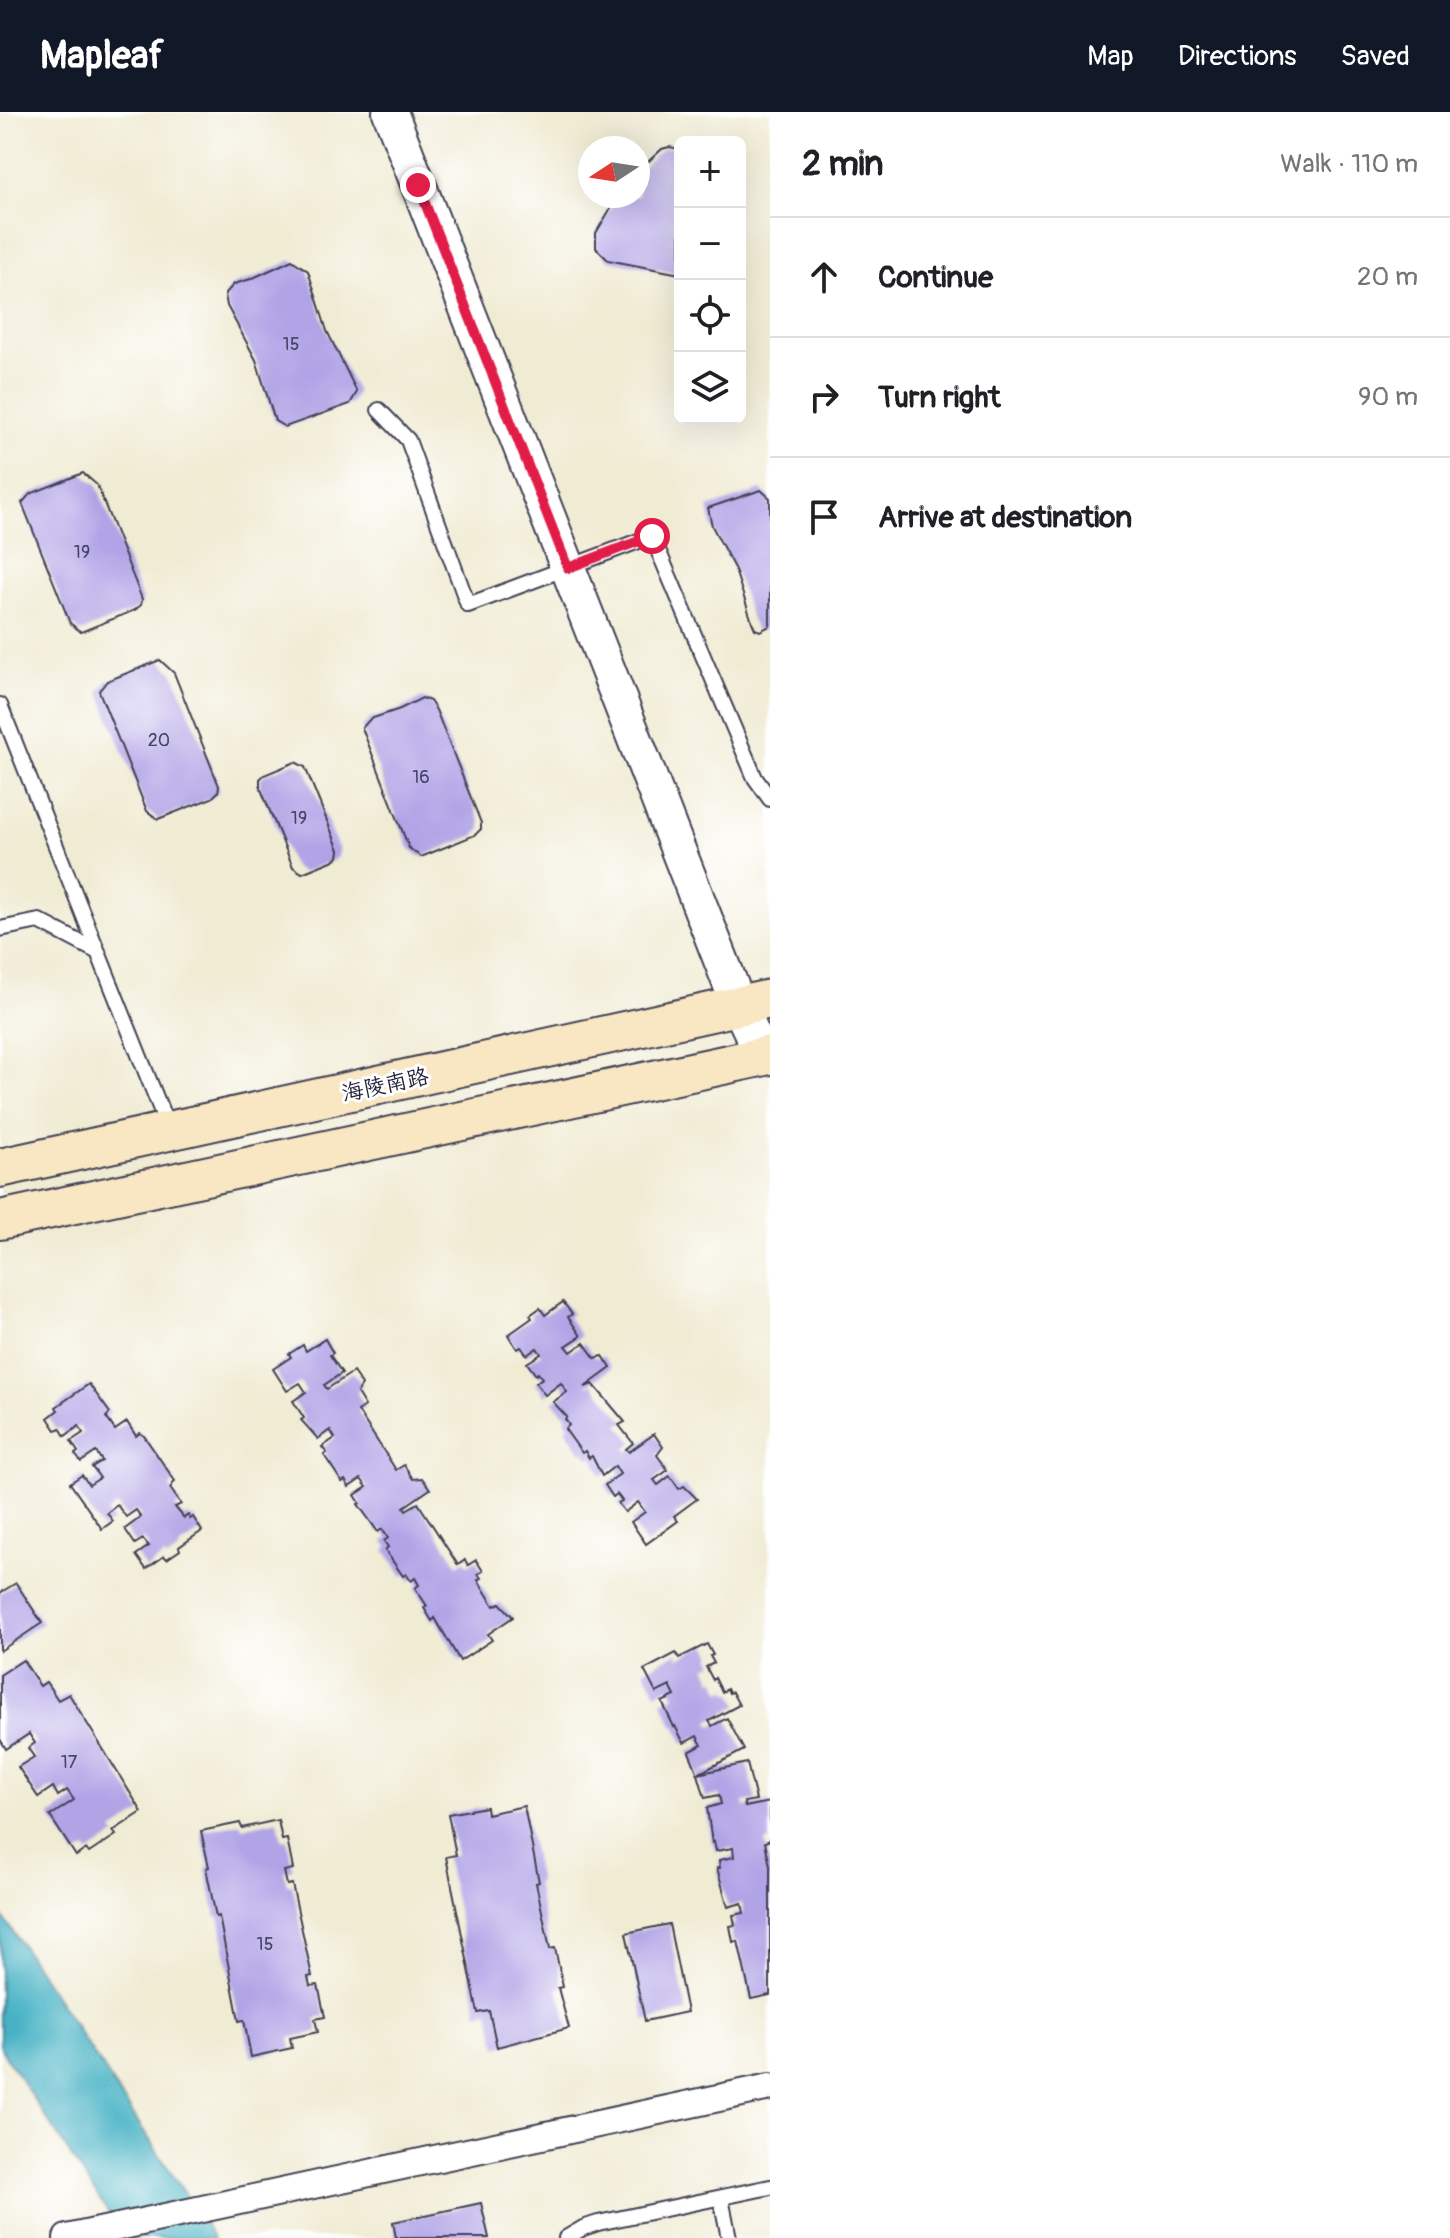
<!DOCTYPE html>
<meta charset="utf-8">
<style>
body{margin:0;font-family:Pangolin,"LXGW WenKai TC",sans-serif;background:#f2f2f2;color:#202124}
.controls{position:absolute;right:24px;top:24px;display:grid;overflow:hidden;border-radius:12px;box-shadow:0 8px 32px #0002}
.controls button{width:72px;height:72px;display:grid;place-items:center;padding:0;border:0;border-bottom:2px solid #e0e0e0;background:#fff;color:#202124;font:40px sans-serif}
.compass{position:absolute;left:578px;top:24px;width:72px;height:72px;border-radius:50%;background:#fff;box-shadow:0 8px 32px #0002;rotate:258deg}
.stop{position:absolute;width:24px;height:24px;margin:-18px;border:6px solid #e11d48;border-radius:50%;background:#fff}
.stop.end{background:#e11d48;border-color:#fff;box-shadow:0 2px 8px #0008}
.list{margin:0;padding:0;list-style:none}
h2{display:flex;justify-content:space-between;align-items:center;height:104px;margin:0;padding:0 32px;font-size:34px}
h2 small{font-size:26px;font-weight:400;color:#757577}
.list li{display:grid;grid-template-columns:52px 1fr auto;gap:24px;align-items:center;box-sizing:border-box;height:120px;padding:0 32px;border-top:2px solid #e0e0e0}
.list b{display:block;font-size:30px;white-space:nowrap}
.list em{font-size:26px;font-style:normal;color:#757577}
.icon{flex:none;width:44px;height:44px;fill:none;stroke:currentColor;stroke-width:2;stroke-linecap:round;stroke-linejoin:round}
.map{position:relative;flex:none;width:770px;height:2126px;overflow:hidden}
header{display:flex;align-items:center;gap:48px;box-sizing:border-box;height:112px;padding:0 40px;background:#111827;color:#fff}
header strong{font-size:38px}
nav{display:flex;gap:44px;margin-inline-start:auto;font-size:28px}
main{display:flex}
aside{flex:1;background:#fff}
.map>svg:first-child{display:block}
.water{fill:#47b2c4;stroke:#346a80;stroke-width:2}
.building{fill:#b0a3e6}
.lines{fill:none;stroke-linecap:round;stroke-linejoin:round}
.service-casing{stroke:#414052;stroke-width:18}
.minor-casing{stroke:#414052;stroke-width:30}
.tertiary-casing{stroke:#414052;stroke-width:38}
.secondary-casing{stroke:#414052;stroke-width:42}
.service{stroke:#fff;stroke-width:14}
.minor{stroke:#fff;stroke-width:26}
.tertiary{stroke:#fff;stroke-width:34}
.secondary{stroke:#f9e7c3;stroke-width:38}
.route{stroke:#e11d48;stroke-width:10}
.labels{text-anchor:middle;stroke-width:6;stroke-linejoin:round;paint-order:stroke}
.number-label{font-size:18px;fill:#464266}
.street-label{font-size:22px;fill:#22223b;stroke:#fff}
</style>
<header>
<strong>Mapleaf</strong>
<nav><a>Map</a><a>Directions</a><a>Saved</a></nav>
</header>
<main>
<div class="map">
<svg width="770" height="2126" viewBox="0 0 770 2126">
<rect width="100%" height="100%" fill="#fff"/>
<filter id="ink" filterUnits="userSpaceOnUse"><feTurbulence type="fractalNoise" baseFrequency=".0125" numOctaves="2"/><feDisplacementMap in="SourceGraphic" scale="16" xChannelSelector="R" yChannelSelector="G"/><feConvolveMatrix kernelMatrix="1 2 1 2 8 2 1 2 1" color-interpolation-filters="sRGB"/></filter>
<filter id="wash" filterUnits="userSpaceOnUse"><feTurbulence type="fractalNoise" baseFrequency=".006" numOctaves="4" result="noise"/><feDisplacementMap in="SourceGraphic" scale="32" xChannelSelector="R" yChannelSelector="G"/><feGaussianBlur stdDeviation="1.8" result="paint"/><feColorMatrix in="noise" values="0 0 0 0 0 0 0 0 0 0 0 0 0 0 0 0 0 1.4 0 .05"/><feComposite in="paint" operator="in"/></filter>
<g filter="url(#wash)">
<rect width="100%" height="100%" fill="#f0ebd3"/>
<path class="water" d="M 0,1800 L 214,2126 L 125,2126 L 0,1936 Z"/>
<g id="blocks">
<g class="building">
<path d="M 669,35 L 680,37 L 680,162 L 608,148 L 596,136 L 596,121 L 618,84 L 638,84 L 638,59 L 662,37 Z"/>
<path d="M 292,148 L 308,159 L 327,219 L 357,280 L 350,292 L 285,315 L 275,309 L 256,248 L 227,194 L 225,182 L 234,172 L 251,167 Z"/>
<path d="M 83,361 L 97,373 L 142,487 L 141,493 L 135,498 L 81,520 L 70,511 L 22,391 L 30,382 Z"/>
<path d="M 761,378 L 770,386 L 770,514 L 760,519 L 755,517 L 752,510 L 735,458 L 712,414 L 708,396 Z"/>
<path d="M 160,548 L 174,561 L 219,674 L 218,680 L 212,686 L 158,707 L 147,699 L 99,579 L 107,569 Z"/>
<path d="M 422,586 L 430,589 L 436,598 L 481,711 L 481,717 L 475,723 L 421,745 L 409,736 L 362,616 L 370,607 L 400,597 Z"/>
<path d="M 295,650 L 305,655 L 339,738 L 338,745 L 334,748 L 302,761 L 293,755 L 260,675 L 260,667 L 264,663 Z"/>
<path d="M 563,1190 L 572,1202 L 568,1205 L 581,1224 L 566,1234 L 571,1240 L 584,1231 L 595,1246 L 603,1244 L 611,1256 L 585,1275 L 593,1272 L 625,1310 L 619,1313 L 633,1331 L 626,1337 L 629,1340 L 654,1322 L 663,1335 L 657,1343 L 668,1358 L 654,1368 L 658,1373 L 670,1364 L 679,1377 L 684,1374 L 697,1387 L 674,1404 L 678,1409 L 646,1432 L 631,1410 L 645,1400 L 638,1390 L 625,1400 L 618,1391 L 622,1389 L 617,1382 L 613,1385 L 605,1373 L 620,1362 L 615,1354 L 602,1364 L 592,1344 L 589,1346 L 585,1339 L 582,1341 L 565,1317 L 569,1313 L 565,1307 L 567,1305 L 553,1290 L 567,1280 L 561,1271 L 545,1283 L 536,1271 L 542,1266 L 538,1261 L 536,1263 L 527,1251 L 541,1242 L 537,1236 L 527,1243 L 521,1235 L 517,1237 L 508,1223 L 532,1206 L 530,1203 L 540,1196 L 545,1203 Z"/>
<path d="M 325,1227 L 333,1241 L 330,1243 L 342,1261 L 324,1273 L 327,1277 L 353,1260 L 362,1273 L 357,1281 L 365,1294 L 358,1299 L 396,1358 L 404,1353 L 413,1367 L 422,1366 L 430,1377 L 404,1395 L 406,1398 L 418,1391 L 458,1453 L 465,1448 L 468,1453 L 476,1448 L 483,1459 L 478,1462 L 481,1466 L 478,1468 L 494,1494 L 500,1491 L 513,1505 L 488,1522 L 492,1528 L 460,1549 L 435,1506 L 432,1509 L 424,1496 L 427,1494 L 415,1476 L 419,1473 L 415,1466 L 411,1469 L 406,1462 L 403,1464 L 385,1438 L 388,1435 L 384,1429 L 388,1426 L 382,1417 L 378,1420 L 358,1392 L 360,1391 L 355,1383 L 367,1375 L 361,1367 L 349,1375 L 345,1368 L 342,1370 L 324,1343 L 327,1341 L 322,1335 L 335,1326 L 330,1318 L 318,1327 L 301,1308 L 304,1306 L 293,1289 L 306,1280 L 300,1271 L 287,1279 L 273,1257 L 291,1245 L 289,1242 L 303,1233 L 306,1239 Z"/>
<path d="M 89,1272 L 110,1301 L 106,1305 L 115,1318 L 127,1310 L 136,1324 L 140,1321 L 144,1324 L 175,1369 L 170,1376 L 181,1392 L 175,1395 L 184,1406 L 188,1403 L 190,1407 L 193,1405 L 202,1419 L 179,1435 L 180,1438 L 167,1447 L 164,1444 L 146,1457 L 136,1443 L 149,1434 L 143,1427 L 135,1432 L 125,1417 L 141,1405 L 136,1398 L 126,1405 L 117,1393 L 107,1401 L 113,1409 L 102,1417 L 70,1371 L 82,1363 L 89,1373 L 100,1366 L 92,1355 L 102,1349 L 96,1340 L 81,1350 L 75,1342 L 78,1340 L 71,1329 L 83,1321 L 79,1314 L 65,1324 L 60,1316 L 56,1318 L 48,1306 L 58,1298 L 56,1295 Z"/>
<path d="M 16,1471 L 42,1511 L 0,1539 L 0,1481 Z"/>
<path d="M 707,1532 L 713,1543 L 710,1544 L 714,1551 L 706,1555 L 713,1568 L 715,1566 L 722,1580 L 727,1577 L 729,1581 L 732,1580 L 739,1593 L 709,1609 L 712,1614 L 727,1606 L 744,1638 L 698,1662 L 689,1640 L 702,1633 L 697,1624 L 684,1631 L 675,1614 L 674,1615 L 662,1590 L 675,1584 L 670,1574 L 656,1581 L 644,1558 L 676,1541 L 679,1546 Z"/>
<path d="M 23,1548 L 40,1574 L 46,1570 L 58,1588 L 69,1582 L 142,1700 L 113,1719 L 116,1723 L 89,1741 L 86,1737 L 76,1744 L 50,1704 L 74,1688 L 67,1678 L 58,1684 L 53,1675 L 38,1685 L 18,1655 L 34,1645 L 28,1636 L 35,1631 L 29,1622 L 6,1637 L 0,1627 L 0,1563 Z"/>
<path d="M 747,1651 L 756,1688 L 744,1690 L 745,1695 L 770,1690 L 770,1728 L 765,1730 L 770,1754 L 770,1883 L 751,1887 L 738,1829 L 733,1830 L 730,1814 L 735,1813 L 733,1803 L 744,1801 L 742,1791 L 728,1795 L 717,1756 L 720,1756 L 719,1748 L 734,1745 L 733,1736 L 716,1739 L 714,1730 L 712,1731 L 707,1696 L 721,1692 L 719,1683 L 705,1686 L 698,1662 Z"/>
<path d="M 524,1694 L 539,1770 L 536,1771 L 550,1837 L 555,1836 L 563,1875 L 558,1876 L 569,1916 L 497,1935 L 489,1899 L 478,1901 L 446,1745 L 456,1743 L 448,1702 L 486,1695 L 487,1702 Z"/>
<path d="M 278,1708 L 282,1728 L 287,1727 L 293,1757 L 284,1759 L 287,1773 L 292,1772 L 312,1864 L 308,1865 L 310,1874 L 318,1873 L 325,1905 L 315,1907 L 318,1920 L 290,1926 L 292,1936 L 251,1945 L 244,1908 L 239,1909 L 219,1804 L 216,1805 L 206,1756 L 209,1755 L 201,1719 L 240,1711 L 242,1716 Z"/>
<path d="M 669,1812 L 687,1900 L 645,1909 L 626,1821 Z"/>
<path d="M 481,2091 L 489,2126 L 396,2126 L 393,2110 Z"/>
</g>
</g>
</g>
<g filter="url(#ink)">
<use href="#blocks" fill-opacity="0" stroke="#414052" stroke-width="2"/>
<g class="lines">
<g class="service-casing">
<g id="service">
<path d="M 379,298 L 408,328 L 468,493 L 652,424 L 755,666 L 770,687"/>
<path d="M 0,593 L 98,840"/>
<path d="M 0,817 L 39,809 L 98,840 L 169,1018"/>
<path d="M 721,2086 L 729,2126"/>
<path d="M 566,2126 L 583,2116 L 598,2111 L 770,2075"/>
</g>
</g>
<g class="minor-casing">
<path id="minor" d="M 67,2126 L 770,1975"/>
</g>
<g class="tertiary-casing">
<path id="tertiary" d="M 390,0 L 739,894 L 763,945"/>
</g>
<g class="secondary-casing">
<g id="secondary">
<path d="M 0,1056 L 770,887"/>
<path d="M 0,1108 L 770,943"/>
</g>
</g>
<use href="#service" class="service"/>
<use href="#minor" class="minor"/>
<use href="#tertiary" class="tertiary"/>
<use href="#secondary" class="secondary"/>
</g>
</g>
<g class="lines" filter="url(#ink)">
<path class="route" d="M 418,73 L 568,456 L 652,424"/>
</g>
<g class="labels">
<g class="number-label">
<text x="291" y="238">15</text>
<text x="82" y="446">19</text>
<text x="159" y="634">20</text>
<text x="421" y="671">16</text>
<text x="299" y="712">19</text>
<text x="69" y="1656">17</text>
<text x="265" y="1838">15</text>
</g>
<g class="street-label">
<text transform="translate(385 972) rotate(-12)" y="8">海陵南路</text>
</g>
</g>
</svg>
<div class="controls">
<button>+</button>
<button>−</button>
<button><svg class="icon" aria-label="locate" viewBox="0 0 24 24"><circle cx="12" cy="12" r="6"/><path d="M12 2v4M12 18v4M2 12h4M18 12h4"/></svg></button>
<button><svg class="icon" aria-label="layers" viewBox="0 0 24 24"><path d="M12 4l9 5-9 5-9-5zM3 14l9 5 9-5"/></svg></button>
</div>
<svg class="compass" viewBox="-18 -18 36 36"><path d="M0-13l5 13h-10z" fill="#e53935"/><path d="M0 13l5-13h-10z" fill="#757577"/></svg>
<div class="stop" style="left:652px;top:424px"></div>
<div class="stop end" style="left:418px;top:73px"></div>
</div>
<aside>
<h2>2 min<small>Walk · 110 m</small></h2>
<ul class="list">
<li><svg class="icon" aria-label="ahead" viewBox="0 0 24 24"><path d="M12 20V5M6 11l6-6 6 6"/></svg><div><b>Continue</b></div><em>20 m</em></li>
<li><svg class="icon" aria-label="right" viewBox="0 0 24 24"><path d="M7 20v-9h11M14 6l5 5-5 5"/></svg><div><b>Turn right</b></div><em>90 m</em></li>
<li><svg class="icon" aria-label="arrive" viewBox="0 0 24 24"><path d="M6 21V4h12l-3 4 3 4H6"/></svg><div><b>Arrive at destination</b></div></li>
</ul>
</aside>
</main>
